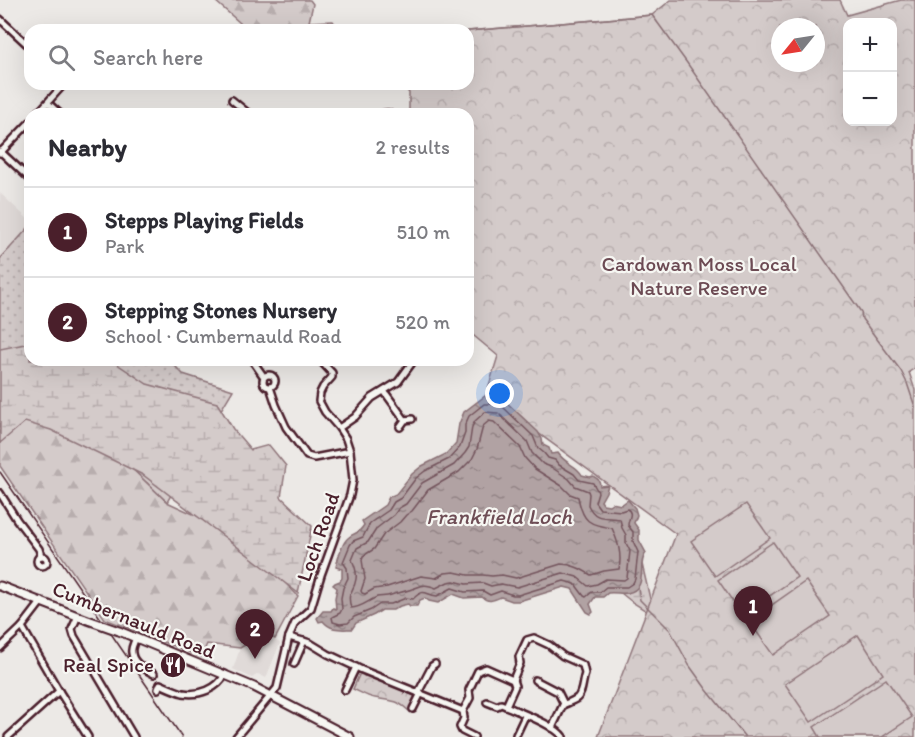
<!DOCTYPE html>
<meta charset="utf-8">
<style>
body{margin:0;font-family:Itim,sans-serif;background:#f7f7f7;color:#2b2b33}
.controls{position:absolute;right:18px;top:18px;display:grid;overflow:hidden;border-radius:12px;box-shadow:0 6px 24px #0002}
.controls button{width:54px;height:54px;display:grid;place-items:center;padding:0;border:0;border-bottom:2px solid #e1e1e2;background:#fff;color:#2b2b33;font:30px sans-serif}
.compass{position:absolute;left:771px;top:18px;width:54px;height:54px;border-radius:50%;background:#fff;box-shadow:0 6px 24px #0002;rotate:240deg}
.you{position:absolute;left:500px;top:394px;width:21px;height:21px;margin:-15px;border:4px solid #fff;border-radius:50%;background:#1a73e8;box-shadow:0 0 0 9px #1a73e833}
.badge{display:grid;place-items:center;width:39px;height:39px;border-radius:50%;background:#4a1f2b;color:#fff;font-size:20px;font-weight:700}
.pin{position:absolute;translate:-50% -50px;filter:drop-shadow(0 2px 3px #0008)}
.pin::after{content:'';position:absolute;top:32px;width:21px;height:18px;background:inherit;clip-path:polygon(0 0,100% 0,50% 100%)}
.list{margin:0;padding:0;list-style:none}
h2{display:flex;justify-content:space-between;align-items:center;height:78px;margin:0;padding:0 24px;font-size:26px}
h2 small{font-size:20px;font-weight:400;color:#7c7c81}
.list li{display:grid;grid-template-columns:39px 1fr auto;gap:18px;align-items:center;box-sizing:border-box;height:90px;padding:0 24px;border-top:2px solid #e1e1e2}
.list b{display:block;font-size:22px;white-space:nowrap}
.list p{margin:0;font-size:20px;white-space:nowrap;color:#7c7c81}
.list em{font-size:20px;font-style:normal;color:#7c7c81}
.icon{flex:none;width:33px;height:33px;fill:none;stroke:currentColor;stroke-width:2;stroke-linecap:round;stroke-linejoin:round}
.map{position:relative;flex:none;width:915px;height:737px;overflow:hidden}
.search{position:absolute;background:#fff;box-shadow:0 6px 24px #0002;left:24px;top:24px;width:450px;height:66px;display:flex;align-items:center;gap:15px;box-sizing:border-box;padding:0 21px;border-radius:18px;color:#7c7c81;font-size:22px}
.panel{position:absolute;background:#fff;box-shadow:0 6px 24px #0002;left:24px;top:108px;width:450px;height:258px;border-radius:18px}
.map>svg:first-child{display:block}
.built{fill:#e0dad8}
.grass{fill:url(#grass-dots);stroke:#8f757a;stroke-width:1.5}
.forest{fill:url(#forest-firs);stroke:#8f757a;stroke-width:1.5}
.wetland{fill:url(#wetland-marsh);stroke:#8f757a;stroke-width:1.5}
.park{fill:url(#park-crowns);stroke:#8f757a;stroke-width:1.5;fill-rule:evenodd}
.pitch{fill:#d4cbca;stroke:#8f757a;stroke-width:1.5}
.water{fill:url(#water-ripples);stroke:#886e73;stroke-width:1.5}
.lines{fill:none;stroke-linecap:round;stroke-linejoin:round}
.shore{stroke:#73535b;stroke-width:1.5}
.stream{stroke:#886e73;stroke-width:1.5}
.minor-casing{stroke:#4a1f2b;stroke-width:10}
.major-casing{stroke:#4a1f2b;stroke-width:11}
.minor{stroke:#f6f6f2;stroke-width:5}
.major{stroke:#f6f6f2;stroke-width:7}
.rail{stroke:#4a1f2b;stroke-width:1.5}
.major-bridge-casing{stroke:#4a1f2b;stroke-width:11;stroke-linecap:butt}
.major-bridge{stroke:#f6f6f2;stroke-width:7}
.labels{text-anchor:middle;stroke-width:4.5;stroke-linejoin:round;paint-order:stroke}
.park-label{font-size:21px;fill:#6c4a53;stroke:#f6f6f2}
.street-label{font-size:21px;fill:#4a1f2b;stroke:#f6f6f2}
.poi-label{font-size:21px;fill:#4a1f2b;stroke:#f6f6f2;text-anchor:end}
.water-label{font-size:22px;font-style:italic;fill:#6e4d55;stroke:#f6f6f2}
</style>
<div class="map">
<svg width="915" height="737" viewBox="0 0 915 737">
<defs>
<pattern id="grass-dots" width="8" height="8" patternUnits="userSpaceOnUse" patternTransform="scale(1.5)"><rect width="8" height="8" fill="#d4cbca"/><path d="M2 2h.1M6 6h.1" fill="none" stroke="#b8aeae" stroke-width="1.8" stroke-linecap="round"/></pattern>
<pattern id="forest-firs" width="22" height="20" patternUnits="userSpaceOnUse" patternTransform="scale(1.5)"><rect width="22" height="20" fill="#d4cbca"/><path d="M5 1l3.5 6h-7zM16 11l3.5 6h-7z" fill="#b8aeae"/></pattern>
<pattern id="wetland-marsh" width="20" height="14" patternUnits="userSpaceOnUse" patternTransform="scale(1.5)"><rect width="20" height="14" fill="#d4cbca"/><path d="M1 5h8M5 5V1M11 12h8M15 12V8" fill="none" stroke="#b8aeae"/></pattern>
<pattern id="park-crowns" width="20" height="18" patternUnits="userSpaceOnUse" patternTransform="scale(1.5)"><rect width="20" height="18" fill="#d4cbca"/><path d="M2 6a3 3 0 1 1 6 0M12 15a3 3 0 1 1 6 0" fill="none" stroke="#b8aeae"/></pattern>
<pattern id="water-ripples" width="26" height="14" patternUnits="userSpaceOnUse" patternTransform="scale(1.5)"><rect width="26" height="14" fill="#b1a2a3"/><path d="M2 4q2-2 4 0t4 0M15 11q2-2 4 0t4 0" fill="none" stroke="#928385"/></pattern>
</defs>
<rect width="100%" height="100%" fill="#ece9e6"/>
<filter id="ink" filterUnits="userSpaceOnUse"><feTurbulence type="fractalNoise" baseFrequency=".0167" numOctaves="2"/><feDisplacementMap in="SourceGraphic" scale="12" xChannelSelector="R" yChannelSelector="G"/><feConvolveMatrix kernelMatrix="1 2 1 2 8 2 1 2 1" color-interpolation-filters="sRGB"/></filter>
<g filter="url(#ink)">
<g class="built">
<path d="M 0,193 L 30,221 L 30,226 L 0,258 Z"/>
<path d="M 263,634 L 280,643 L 266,678 L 258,674 L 252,678 L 233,669 L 240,648 Z"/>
</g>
<path class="grass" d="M 30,226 L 30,360 L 169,360 L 183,374 L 233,390 L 192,458 L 167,502 L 106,444 L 0,429 L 0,259 Z"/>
<g class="forest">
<path d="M 214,0 L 310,0 L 313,4 L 309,22 L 333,21 L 339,30 L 248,30 Z"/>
<path d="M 13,416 L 106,444 L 167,502 L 237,534 L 298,596 L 275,639 L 263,634 L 240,648 L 207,644 L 201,657 L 105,619 L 0,466 L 0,429 Z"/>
</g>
<g class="wetland">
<path d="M 30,343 L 30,360 L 111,360 L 147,384 L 217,403 L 233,429 L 251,450 L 269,445 L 286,466 L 281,497 L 312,526 L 298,593 L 143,475 L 51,430 L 25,422 L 0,443 L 0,349 Z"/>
<path d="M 642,564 L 654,616 L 632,602 L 621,593 L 628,593 L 642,569 Z"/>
</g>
<g class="park">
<path d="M 671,0 L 840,0 L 847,15 L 901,0 L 915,0 L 915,368 L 909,372 L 915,390 L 915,737 L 598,737 L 676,534 L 486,395 L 498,356 L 468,331 L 468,114 L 409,114 L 409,93 L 402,84 L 468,84 L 468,31 L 652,15 ZM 848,22 L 892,22 L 892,122 L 848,122 ZM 780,27 L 816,27 L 816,63 L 780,63 Z"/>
<path d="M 360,673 L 365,675 L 364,677 L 365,675 L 405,691 L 404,693 L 406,692 L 417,697 L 410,712 C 395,698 394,702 375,698 C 368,697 360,692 353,689 Z"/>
</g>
<g class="pitch">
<path d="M 746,504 L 770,538 L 715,576 L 691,541 Z"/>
<path d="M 773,542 L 797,577 L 742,615 L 718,580 Z"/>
<path d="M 806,581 L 830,616 L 773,655 L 749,621 Z"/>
<path d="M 858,635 L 883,674 L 811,722 L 785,684 Z"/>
<path d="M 886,679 L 912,717 L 882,737 L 820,737 L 814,727 Z"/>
</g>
<path class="water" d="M 485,396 L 489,399 L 497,398 L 505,401 L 538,432 L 542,439 L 543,445 L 549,448 L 551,454 L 558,453 C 565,464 577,465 582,475 L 590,477 L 593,476 C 598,479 600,480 600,486 L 608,485 L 606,492 L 601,501 L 603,504 L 609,505 L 612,503 L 621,505 L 628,500 L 635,508 L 637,515 L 634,523 L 639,530 L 639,540 L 646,553 C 636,564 650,589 627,593 C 622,594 614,592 608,593 L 603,597 L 595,597 L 590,604 L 593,612 L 591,614 L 587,612 L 572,589 L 564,587 L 519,601 L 512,601 L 501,597 C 494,600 488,603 482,597 L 464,598 L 453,594 L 438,603 L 429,601 L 425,598 L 420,600 L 417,606 L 410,606 L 408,604 L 400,606 L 393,610 L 382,610 L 374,615 L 356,623 L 352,629 C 341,629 331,631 323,621 L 319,622 L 317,618 L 323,611 L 331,611 L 333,608 L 336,609 L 335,598 L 337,588 L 333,585 L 335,583 L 340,581 L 342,578 L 342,569 L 336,567 C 338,558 341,544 348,538 C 356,531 357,536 364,525 L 362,521 L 385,505 L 389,497 L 396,494 L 412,474 L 422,466 L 446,454 L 456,443 L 459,424 L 464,412 Z"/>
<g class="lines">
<g class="shore">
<path d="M 484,404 L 496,404 L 502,406 L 533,436 L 538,448 L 544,453 L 548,458 L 555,460 L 559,465 L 574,474 L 579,480 L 593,483 L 598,492 L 595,502 L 600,509 L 621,511 L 627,509 C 634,513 628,519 628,525 L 633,532 L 633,541 L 638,552 L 635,579 L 633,583 L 627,587 L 606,587 L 600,592 L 592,592 L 586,597 L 584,596 L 575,584 L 564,581 L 518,595 L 513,595 L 501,591 L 490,595 L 483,591 L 465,592 L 452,588 L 437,596 C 425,595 425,587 413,599 L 406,598 L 391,604 L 380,604 L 371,610 L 354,617 L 348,623 L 340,624 L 333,622 L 332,617 L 340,613 L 342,609 L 341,598 L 343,588 L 348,578 L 347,568 L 343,562 L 350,545 L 353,541 L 363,537 L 370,523 L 389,510 L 394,502 L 401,498 L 416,478 L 425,471 L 449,459 L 460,447 L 465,433 L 465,425 L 469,416 Z"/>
<path d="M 485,412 L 498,413 L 527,441 L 532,453 L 543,464 L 551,467 L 569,479 L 575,486 L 588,491 L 589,494 L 588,505 C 596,522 606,516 620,519 L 622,528 L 626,535 L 626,543 L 630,551 L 627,578 L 624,580 L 606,579 L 597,584 L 588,586 L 577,577 L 563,573 L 517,587 L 501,584 L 491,586 L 483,583 L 466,584 L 454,581 L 448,582 L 436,588 C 422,582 421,587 409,590 C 403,592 397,593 391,595 C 386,597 381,596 377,597 C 368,601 361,608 351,608 C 346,591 354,593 356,579 C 357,573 355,566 352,560 L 357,548 L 368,542 L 377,528 L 394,515 L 399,508 L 406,504 L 422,483 L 454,465 L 465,453 L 469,447 L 472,427 L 475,421 Z"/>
<path d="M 489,421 L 494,422 L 520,447 L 525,458 L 535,469 L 562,486 L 570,494 L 578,497 C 583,523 589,524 612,528 C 618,542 622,554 619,569 L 604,571 L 591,575 C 581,569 572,564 561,564 L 516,578 L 502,575 L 492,576 L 483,575 L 468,575 L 454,572 L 445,573 L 436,578 L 421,576 L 387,587 L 374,589 L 365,594 L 362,593 L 361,591 L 365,579 L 362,560 L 363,556 L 374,549 L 384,534 L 400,522 L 406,515 L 412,511 L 428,490 L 459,472 L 472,459 L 477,449 L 483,426 Z"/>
</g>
<g class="stream">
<path d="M 468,31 L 652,15 L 687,63 L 861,312 L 862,319 L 901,371 L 907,383 L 915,407"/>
<path d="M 638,587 L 640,600 L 670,630 L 689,665 L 707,690 L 745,737"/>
</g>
<g class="minor-casing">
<g id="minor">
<path d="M 0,19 L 30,47"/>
<path d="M 232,100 L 249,114"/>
<path d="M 48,103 L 60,114"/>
<path d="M 37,114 L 64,84"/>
<path d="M 382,114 L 388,113 L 390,114"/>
<path d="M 0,151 L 30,179"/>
<path d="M 0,153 L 30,122"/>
<path d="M 252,360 L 264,377"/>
<circle cx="269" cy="381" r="6"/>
<path d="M 270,387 L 276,405 L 286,427 L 307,456 L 314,458 L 350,451"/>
<path d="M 384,391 L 405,420"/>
<path d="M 400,427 L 405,420 L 412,419"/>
<path d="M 339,428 L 355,417 L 372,398 L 398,382 L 414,360"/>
<path d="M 0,493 L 17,520 L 39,549 L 41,556"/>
<circle cx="42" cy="561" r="5"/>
<path d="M 78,616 L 72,629 L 74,636 L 134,737"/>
<path d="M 22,627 L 59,691 L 88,737"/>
<path d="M 289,637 L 310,643 L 328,654 L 362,670 L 463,711"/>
<path d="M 136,638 C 134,642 131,649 132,653 C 133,664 146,670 154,674"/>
<path d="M 0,648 L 22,627 L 42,601"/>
<path d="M 294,664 L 304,641"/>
<path d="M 513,680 L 520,663 L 519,657 L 527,640 L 534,638 L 549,645 L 563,656 L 583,665 L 585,674 C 582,681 583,693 577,698 C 573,701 567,703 563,705 L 552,728"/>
<path d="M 535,680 L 558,692 L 564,704"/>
<path d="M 158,689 L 160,684 C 167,687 175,691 183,693 C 199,696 218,689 225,674"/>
<path d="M 345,690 L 356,667"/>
<path d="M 418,693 L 432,666 L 435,664"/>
<path d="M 487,702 L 497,706 L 501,704 L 506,706"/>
<path d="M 413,709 L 421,693"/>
<path d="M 516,735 L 525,716"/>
<path d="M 8,737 L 59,691"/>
<path d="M 236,737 L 277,688 L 289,637 L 295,623 L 311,608 L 321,575 L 350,495 L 353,480 L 350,451 L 346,439 L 339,428 L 325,412 L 319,401 L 320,393 L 323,387 L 332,377 L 332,373 L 320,360"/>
<path d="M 474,737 L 462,731 L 460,727 L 464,718 L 463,711 L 470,698 L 469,690 L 478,671 L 486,668 L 513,680 L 515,686 L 506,706 C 521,713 555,725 563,737"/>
</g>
</g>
<g class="major-casing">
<g id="major">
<path d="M 0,586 L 85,619"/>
<path d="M 119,631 L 254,687 L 350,737"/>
</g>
</g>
<use href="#minor" class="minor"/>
<use href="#major" class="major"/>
<path class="rail" d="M 0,472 L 182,737"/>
<g class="major-bridge-casing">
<path id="major-bridge" d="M 85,619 L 119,631"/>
</g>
<use href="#major-bridge" class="major-bridge"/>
</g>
</g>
<defs>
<g id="restaurant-disc" transform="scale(1.35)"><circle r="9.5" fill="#4a1f2b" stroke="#f6f6f2"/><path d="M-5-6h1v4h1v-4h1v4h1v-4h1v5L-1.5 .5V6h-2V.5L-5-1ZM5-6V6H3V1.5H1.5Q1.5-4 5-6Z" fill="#fff"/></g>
</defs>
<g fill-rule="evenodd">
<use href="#restaurant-disc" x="173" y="665"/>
</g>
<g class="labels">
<g class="park-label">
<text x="699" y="271">Cardowan Moss Local<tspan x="699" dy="24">Nature Reserve</tspan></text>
</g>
<g class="street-label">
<text transform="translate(318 537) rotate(-71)" y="7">Loch Road</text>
<text transform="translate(134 620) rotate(22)" y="7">Cumbernauld Road</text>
</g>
<g class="poi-label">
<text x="154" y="672">Real Spice</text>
</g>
<g class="water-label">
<text x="499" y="524">Frankfield Loch</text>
</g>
</g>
</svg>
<div class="controls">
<button>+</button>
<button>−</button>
</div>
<svg class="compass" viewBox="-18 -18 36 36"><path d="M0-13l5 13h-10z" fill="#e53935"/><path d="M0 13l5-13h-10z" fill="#7c7c81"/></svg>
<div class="you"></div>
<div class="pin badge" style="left:753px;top:636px">1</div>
<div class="pin badge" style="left:255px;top:659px">2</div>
<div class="search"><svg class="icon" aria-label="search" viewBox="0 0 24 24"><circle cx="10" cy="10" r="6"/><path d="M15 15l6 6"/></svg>Search here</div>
<section class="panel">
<h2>Nearby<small>2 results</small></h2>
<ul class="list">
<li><span class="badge">1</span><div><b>Stepps Playing Fields</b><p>Park</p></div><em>510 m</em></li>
<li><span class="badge">2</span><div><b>Stepping Stones Nursery</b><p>School · Cumbernauld Road</p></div><em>520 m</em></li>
</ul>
</section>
</div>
